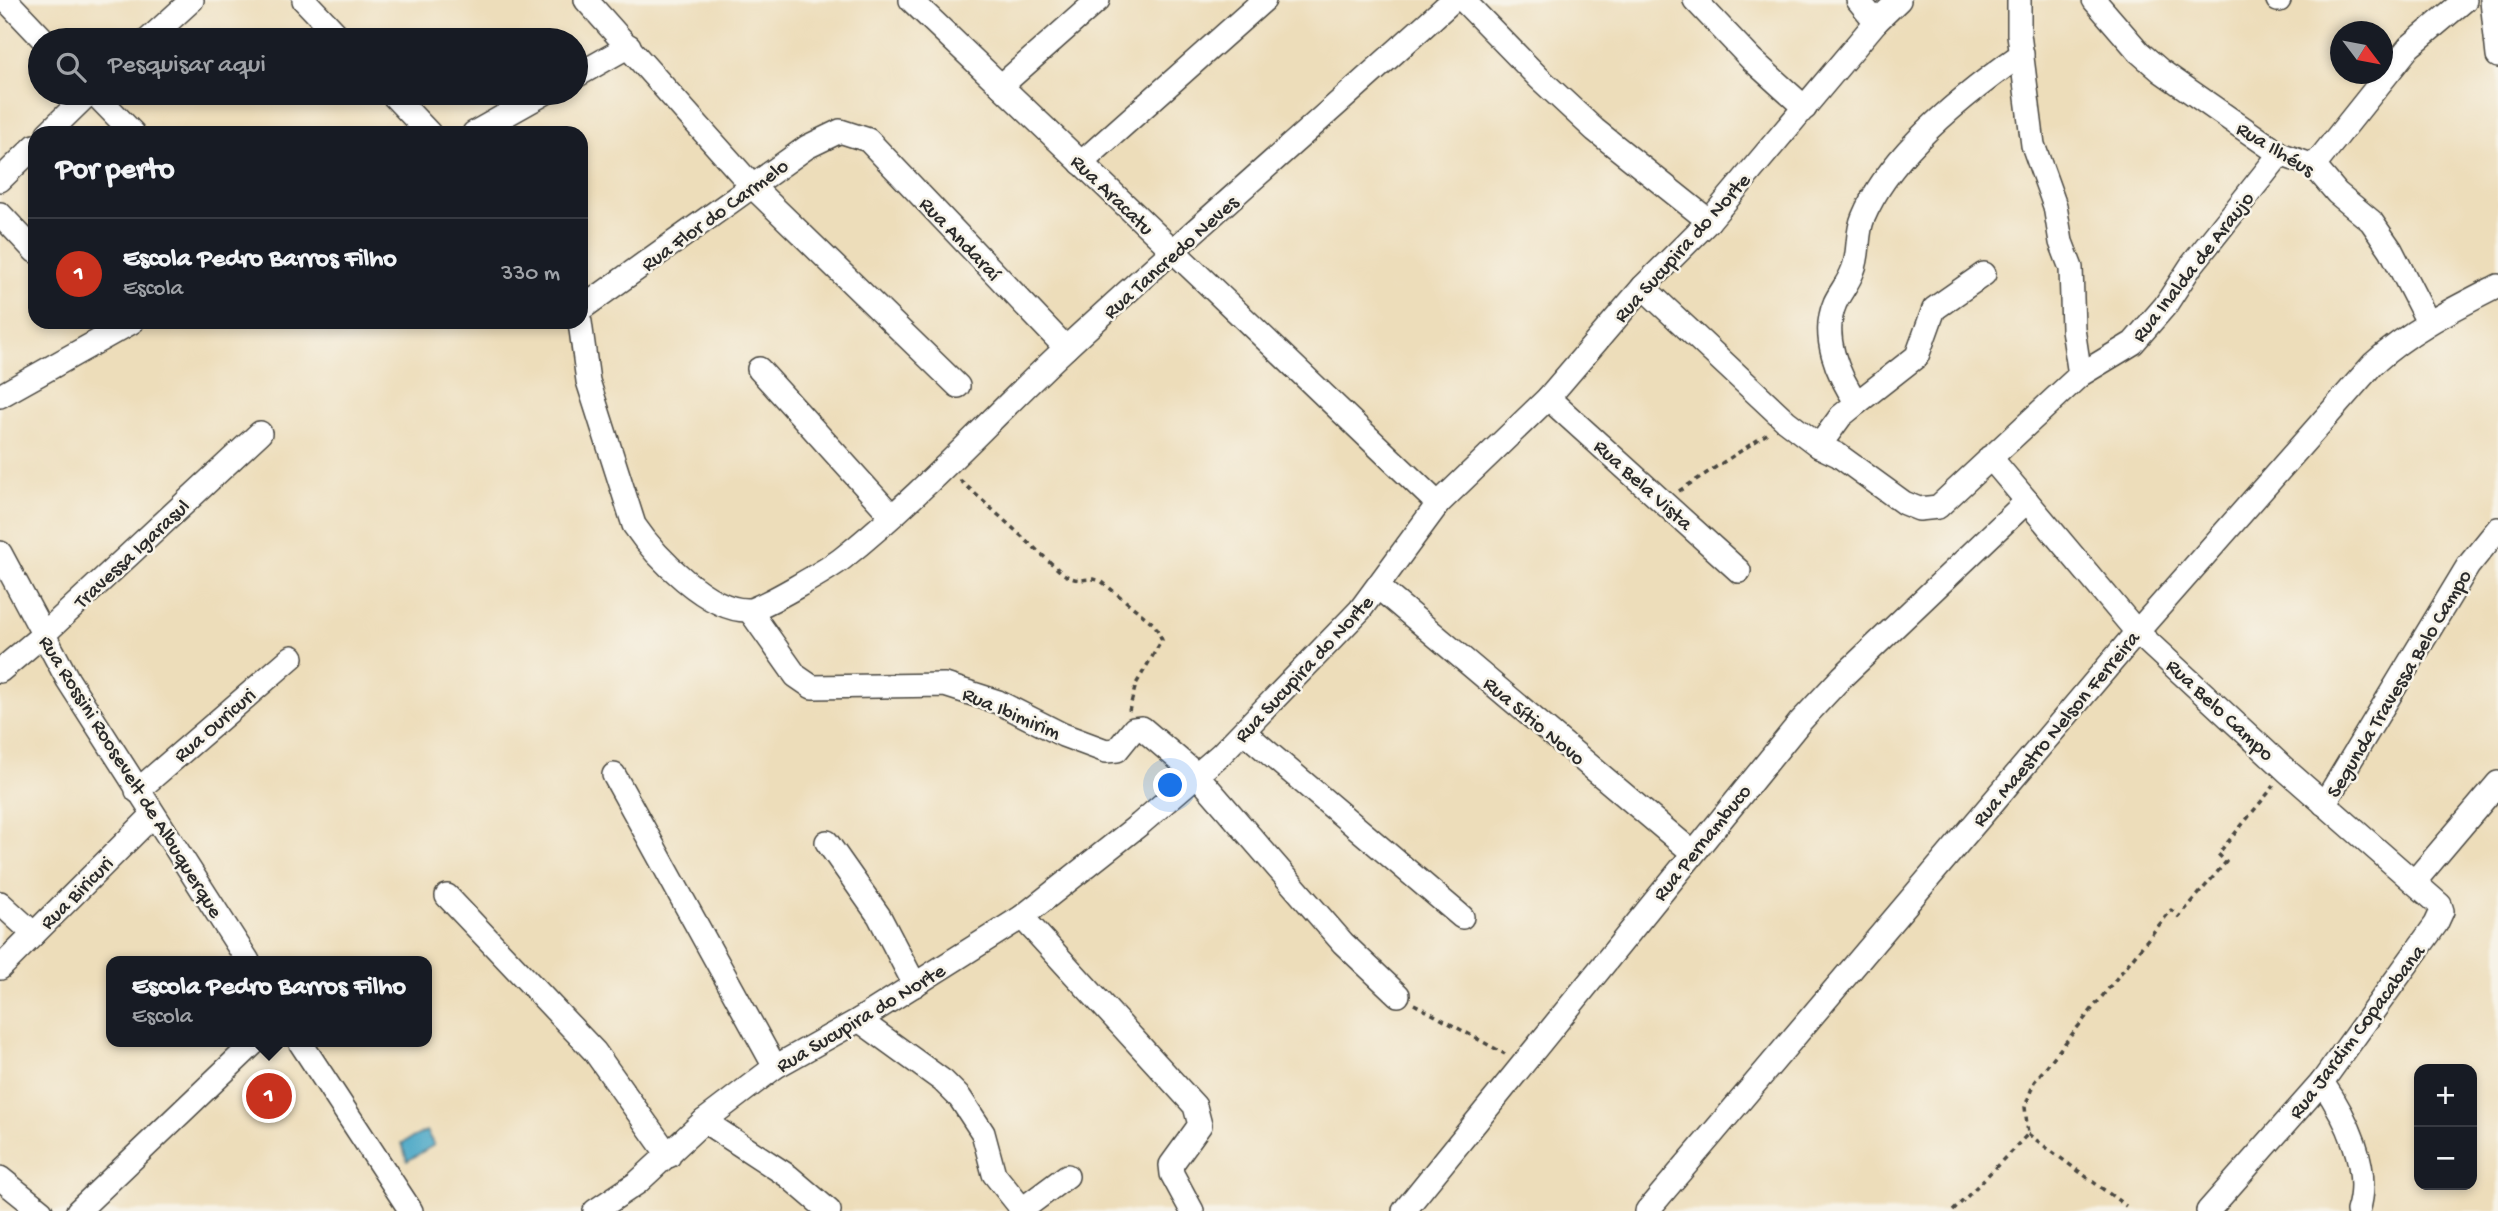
<!DOCTYPE html>
<html lang="pt">
<meta charset="utf-8">
<style>
body{margin:0;font-family:"Gochi Hand",sans-serif;background:#20242c;color:#f1f3f6}
.controls{position:absolute;right:21px;bottom:21px;display:grid;overflow:hidden;border-radius:14px;box-shadow:0 4px 10px #0003}
.controls button{width:63px;height:63px;display:grid;place-items:center;padding:0;border:0;border-bottom:2px solid #363941;background:#171b24;color:#f1f3f6;font:35px sans-serif}
.compass{position:absolute;left:2330px;top:21px;width:63px;height:63px;border-radius:50%;background:#171b24;box-shadow:0 4px 10px #0003;rotate:122deg}
.you{position:absolute;left:1171px;top:786px;width:24px;height:24px;margin:-18px;border:5px solid #fff;border-radius:50%;background:#1a73e8;box-shadow:0 0 0 10px #1a73e833}
.badge{display:grid;place-items:center;width:46px;height:46px;border-radius:50%;background:#c8321e;color:#fff;font-size:23px;font-weight:700}
.pin{position:absolute;translate:-50% -50%;border:4px solid #fff;box-shadow:0 2px 7px #0006}
.popup{position:absolute;left:106px;top:956px;width:326px;height:91px;box-sizing:border-box;display:grid;place-content:center;border-radius:14px;background:#171b24;filter:drop-shadow(0 2px 5px #0005);font-size:23px;white-space:nowrap;color:#9ea1a6}
.popup b{font-size:26px;color:#f1f3f6}
.popup::after{content:'';position:absolute;left:50%;top:100%;margin-left:-14px;border:14px solid transparent;border-top-color:#171b24}
.list{margin:0;padding:0;list-style:none}
h2{display:flex;justify-content:space-between;align-items:center;height:91px;margin:0;padding:0 28px;font-size:30px}
h2 small{font-size:23px;font-weight:400;color:#9ea1a6}
.list li{display:grid;grid-template-columns:46px 1fr auto;gap:21px;align-items:center;box-sizing:border-box;height:112px;padding:0 28px;border-top:2px solid #363941}
.list b{display:block;font-size:26px;white-space:nowrap}
.list p{margin:0;font-size:23px;white-space:nowrap;color:#9ea1a6}
.list em{font-size:23px;font-style:normal;color:#9ea1a6}
.icon{flex:none;width:38px;height:38px;fill:none;stroke:currentColor;stroke-width:2;stroke-linecap:round;stroke-linejoin:round}
.map{position:relative;flex:none;width:2498px;height:1211px;overflow:hidden}
.search{position:absolute;background:#171b24;box-shadow:0 4px 10px #0003;left:28px;top:28px;width:560px;height:77px;display:flex;align-items:center;gap:18px;box-sizing:border-box;padding:0 24px;border-radius:38px;color:#9ea1a6;font-size:26px}
.panel{position:absolute;background:#171b24;box-shadow:0 4px 10px #0003;left:28px;top:126px;width:560px;height:203px;border-radius:21px}
.map>svg:first-child{display:block}
.water{fill:#47a6c6;stroke:#396878;stroke-width:2}
.lines{fill:none;stroke-linecap:round;stroke-linejoin:round}
.minor-casing{stroke:#484640;stroke-width:26}
.path{stroke:#484640;stroke-width:3.5;stroke-dasharray:5 5;stroke-linecap:butt}
.minor{stroke:#fff;stroke-width:23}
.labels{text-anchor:middle;stroke-width:5;stroke-linejoin:round;paint-order:stroke}
.street-label{font-size:21px;fill:#2b2b2b;stroke:#f7f3e8}
</style>
<div class="map">
<svg width="2498" height="1211" viewBox="0 0 2498 1211">
<rect width="100%" height="100%" fill="#f7f3e8"/>
<filter id="ink" filterUnits="userSpaceOnUse"><feTurbulence type="fractalNoise" baseFrequency=".0143" numOctaves="2"/><feDisplacementMap in="SourceGraphic" scale="14" xChannelSelector="R" yChannelSelector="G"/><feConvolveMatrix kernelMatrix="1 2 1 2 8 2 1 2 1" color-interpolation-filters="sRGB"/></filter>
<filter id="wash" filterUnits="userSpaceOnUse"><feTurbulence type="fractalNoise" baseFrequency=".00686" numOctaves="4" result="noise"/><feDisplacementMap in="SourceGraphic" scale="28" xChannelSelector="R" yChannelSelector="G"/><feGaussianBlur stdDeviation="1.57" result="paint"/><feColorMatrix in="noise" values="0 0 0 0 0 0 0 0 0 0 0 0 0 0 0 0 0 1.4 0 .05"/><feComposite in="paint" operator="in"/></filter>
<g filter="url(#wash)">
<rect width="100%" height="100%" fill="#edddba"/>
<path class="water" d="M 426,1131 L 434,1145 L 407,1161 L 402,1143 Z"/>
</g>
<g filter="url(#ink)">
<g class="lines">
<g class="minor-casing">
<g id="minor">
<path d="M 6,0 L 44,40"/>
<path d="M 304,0 L 342,40"/>
<path d="M 586,0 L 753,187 L 958,386"/>
<path d="M 911,0 L 1438,504"/>
<path d="M 1463,0 L 1539,78 L 1595,130 L 1709,221"/>
<path d="M 1695,0 L 1751,59 L 1805,108"/>
<path d="M 1858,0 L 1876,22"/>
<path d="M 2019,0 L 2019,34 L 2033,145 L 2055,206 L 2061,242 L 2071,268 L 2073,329 L 2080,375"/>
<path d="M 2094,0 L 2139,52 L 2161,71 L 2280,154 L 2314,166 L 2337,193 L 2371,221 L 2391,250 L 2428,322"/>
<path d="M 2278,0 L 2279,0"/>
<path d="M 2492,0 L 2498,56"/>
<path d="M 148,40 L 192,0"/>
<path d="M 576,76 L 629,46"/>
<path d="M 1001,86 L 1098,0"/>
<path d="M 94,93 L 133,133"/>
<path d="M 391,93 L 429,133"/>
<path d="M 48,133 L 89,93"/>
<path d="M 474,133 L 545,93"/>
<path d="M 1081,163 L 1264,0"/>
<path d="M 2314,166 L 2409,47 L 2465,0"/>
<path d="M 0,180 L 35,146"/>
<path d="M 0,214 L 35,251"/>
<path d="M 1643,287 L 1786,421 L 1819,446 L 1838,455 L 1904,503 L 1919,509 L 1938,507 L 2080,375 L 2133,343 L 2165,306 L 2191,266 L 2280,154"/>
<path d="M 581,309 L 807,147 L 840,131 L 868,140 L 1066,348"/>
<path d="M 580,322 L 588,381 L 634,525 C 655,556 709,612 749,610 C 759,610 832,567 843,558 C 922,495 991,418 1065,349 C 1192,231 1324,117 1453,0"/>
<path d="M 759,369 L 891,515"/>
<path d="M 0,396 L 132,322"/>
<path d="M 1548,398 L 1739,571"/>
<path d="M 1857,403 L 1917,356 L 1934,309 L 1984,274"/>
<path d="M 1819,446 L 1841,416 L 1857,403 C 1837,374 1821,336 1835,303 C 1840,292 1849,282 1853,270 C 1860,254 1856,234 1863,218 C 1890,153 1966,93 2022,54"/>
<path d="M 1990,457 L 2137,632 L 2287,771 L 2440,905 L 2442,911 L 2436,924 L 2322,1082 L 2208,1211"/>
<path d="M 0,553 L 68,680 L 248,961"/>
<path d="M 1378,587 L 1692,852"/>
<path d="M 750,611 L 796,676 L 812,687 L 945,685 L 998,702 L 1063,735 L 1106,751 L 1117,750 L 1134,729 L 1142,728 L 1197,775 L 1343,943 L 1398,995"/>
<path d="M 0,671 L 44,634 L 260,433"/>
<path d="M 1244,732 L 1462,917"/>
<path d="M 614,775 L 775,1067"/>
<path d="M 137,791 L 292,657"/>
<path d="M 2324,804 L 2468,566 L 2498,529"/>
<path d="M 827,842 L 879,916 L 915,985"/>
<path d="M 2415,881 L 2498,783"/>
<path d="M 447,896 L 595,1052 L 669,1156"/>
<path d="M 0,903 L 34,934"/>
<path d="M 1022,917 L 1195,1106 L 1200,1125 L 1171,1165 L 1172,1174 L 1192,1211"/>
<path d="M 0,968 L 152,816"/>
<path d="M 859,1020 L 943,1081 L 960,1098 L 983,1133 L 994,1174 L 1022,1209"/>
<path d="M 300,1042 L 411,1211"/>
<path d="M 2322,1082 C 2346,1117 2372,1168 2358,1211"/>
<path d="M 704,1121 L 788,1176 L 829,1211"/>
<path d="M 0,1178 L 41,1211"/>
<path d="M 78,1211 L 255,1042"/>
<path d="M 595,1211 L 637,1183 L 704,1121 L 775,1067 L 859,1020 L 1022,917 L 1140,824 L 1221,754 L 1360,610 L 1438,504 L 1548,398 L 1643,287 L 1709,221 L 1876,22 L 1899,0"/>
<path d="M 1020,1211 L 1067,1176"/>
<path d="M 1404,1211 L 1800,722 L 1842,677 L 2027,501"/>
<path d="M 1647,1211 L 2137,632 L 2373,364 C 2410,330 2453,309 2498,286"/>
</g>
</g>
<g class="path">
<path d="M 960,480 L 1062,573 C 1082,586 1084,575 1101,581 L 1155,625 L 1162,640 L 1136,684 L 1129,711"/>
<path d="M 1679,491 L 1770,432"/>
<path d="M 1414,1004 L 1505,1054"/>
<path d="M 2028,1134 L 2126,1206"/>
<path d="M 1953,1211 L 2028,1134 L 2025,1107 L 2034,1082 L 2171,910 L 2179,917 L 2226,862 L 2218,854 L 2274,786"/>
</g>
<use href="#minor" class="minor"/>
</g>
</g>
<g class="labels">
<g class="street-label">
<text transform="translate(2276 148) rotate(31)" y="7">Rua Ilhéus</text>
<text transform="translate(1113 194) rotate(44)" y="7">Rua Aracatu</text>
<text transform="translate(714 214) rotate(-36)" y="7">Rua Flor do Carmelo</text>
<text transform="translate(961 238) rotate(46)" y="7">Rua Andaraí</text>
<text transform="translate(1681 247) rotate(-48)" y="7">Rua Sucupira do Norte</text>
<text transform="translate(1170 256) rotate(-42)" y="7">Rua Tancredo Neves</text>
<text transform="translate(2192 266) rotate(-52)" y="7">Rua Inalda de Araujo</text>
<text transform="translate(1644 484) rotate(42)" y="7">Rua Bela Vista</text>
<text transform="translate(131 553) rotate(-43)" y="7">Travessa Igarasul</text>
<text transform="translate(1303 668) rotate(-47)" y="7">Rua Sucupira do Norte</text>
<text transform="translate(2398 683) rotate(-59)" y="7">Segunda Travessa Belo Campo</text>
<text transform="translate(2221 709) rotate(43)" y="7">Rua Belo Campo</text>
<text transform="translate(1012 712) rotate(23)" y="7">Rua Ibimirim</text>
<text transform="translate(1535 720) rotate(40)" y="7">Rua Sítio Novo</text>
<text transform="translate(214 724) rotate(-41)" y="7">Rua Ouricuri</text>
<text transform="translate(2055 728) rotate(-50)" y="7">Rua Maestro Nelson Ferreira</text>
<text transform="translate(132 776) rotate(58)" y="7">Rua Rossini Roosevelt de Albuquerque</text>
<text transform="translate(1701 842) rotate(-51)" y="7">Rua Pernambuco</text>
<text transform="translate(76 892) rotate(-45)" y="7">Rua Biricuri</text>
<text transform="translate(860 1017) rotate(-31)" y="7">Rua Sucupira do Norte</text>
<text transform="translate(2356 1031) rotate(-53)" y="7">Rua Jardim Copacabana</text>
</g>
</g>
</svg>
<div class="controls">
<button>+</button>
<button>−</button>
</div>
<svg class="compass" viewBox="-18 -18 36 36"><path d="M0-13l5 13h-10z" fill="#e53935"/><path d="M0 13l5-13h-10z" fill="#9ea1a6"/></svg>
<div class="you"></div>
<div class="pin badge" style="left:269px;top:1096px">1</div>
<div class="popup"><b>Escola Pedro Barros Filho</b>Escola</div>
<div class="search"><svg class="icon" aria-label="search" viewBox="0 0 24 24"><circle cx="10" cy="10" r="6"/><path d="M15 15l6 6"/></svg>Pesquisar aqui</div>
<section class="panel">
<h2>Por perto<small></small></h2>
<ul class="list">
<li><span class="badge">1</span><div><b>Escola Pedro Barros Filho</b><p>Escola</p></div><em>330 m</em></li>
</ul>
</section>
</div>
